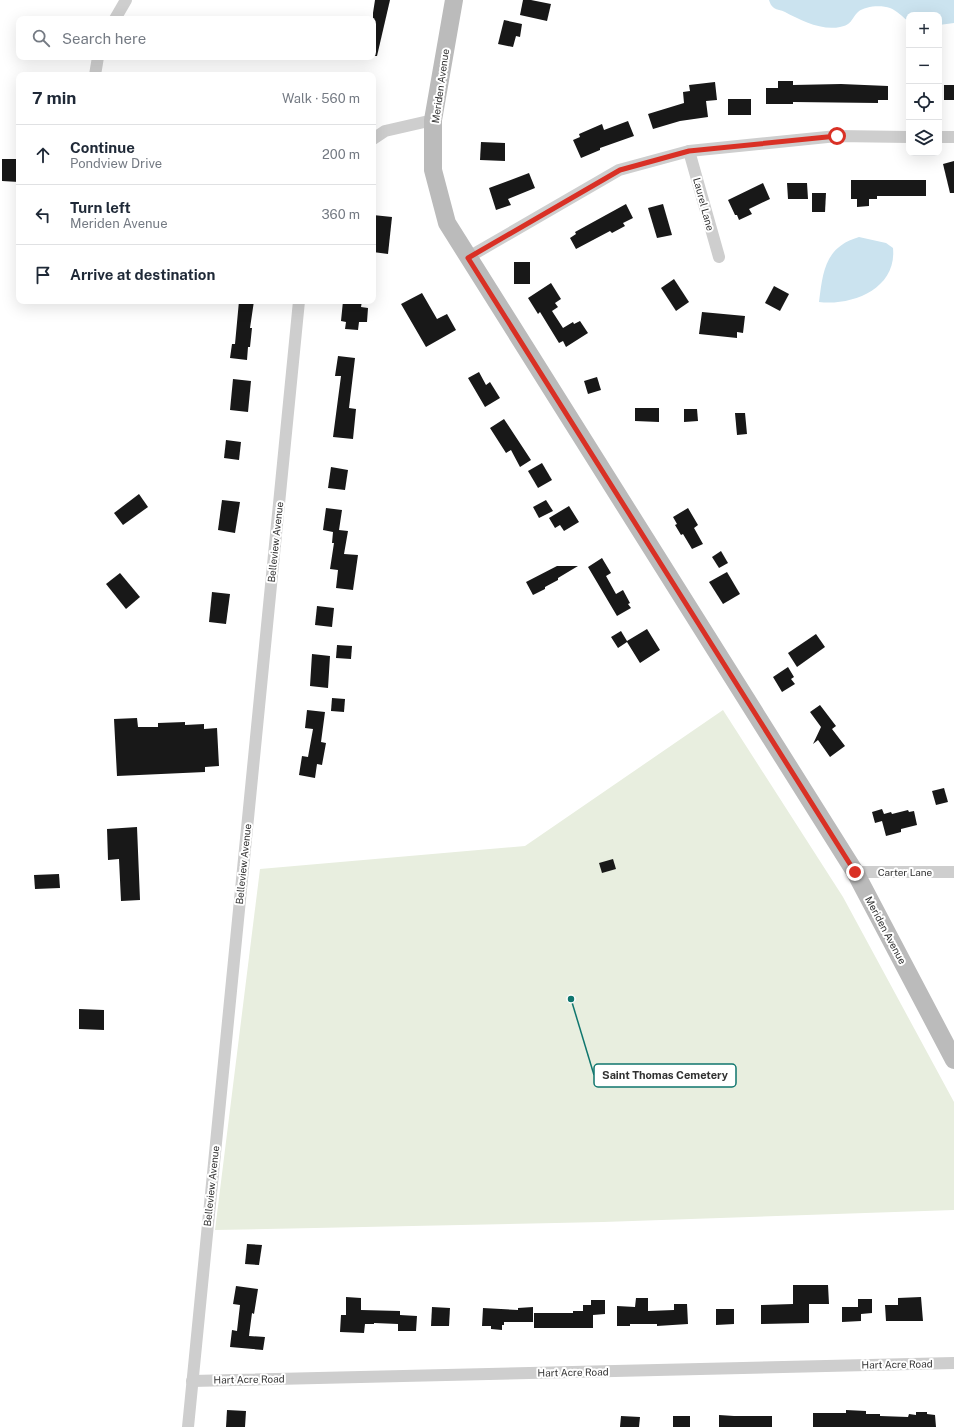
<!DOCTYPE html>
<meta charset="utf-8">
<style>
body{margin:0;font-family:"Public Sans",sans-serif;background:#f6f6f7;color:#1f2937}
.controls{position:absolute;right:12px;top:12px;display:grid;overflow:hidden;border-radius:8px;box-shadow:0 4px 16px #0002}
.controls button{width:36px;height:36px;display:grid;place-items:center;padding:0;border:0;border-bottom:1px solid #e0e1e3;background:#fff;color:#1f2937;font:20px sans-serif}
.stop{position:absolute;width:12px;height:12px;margin:-9px;border:3px solid #d93025;border-radius:50%;background:#fff}
.stop.end{background:#d93025;border-color:#fff;box-shadow:0 1px 4px #0008}
.list{margin:0;padding:0;list-style:none}
h2{display:flex;justify-content:space-between;align-items:center;height:52px;margin:0;padding:0 16px;font-size:17px}
h2 small{font-size:13px;font-weight:400;color:#747a83}
.list li{display:grid;grid-template-columns:26px 1fr auto;gap:12px;align-items:center;box-sizing:border-box;height:60px;padding:0 16px;border-top:1px solid #e0e1e3}
.list b{display:block;font-size:15px;white-space:nowrap}
.list p{margin:0;font-size:13px;white-space:nowrap;color:#747a83}
.list em{font-size:13px;font-style:normal;color:#747a83}
.icon{flex:none;width:22px;height:22px;fill:none;stroke:currentColor;stroke-width:2;stroke-linecap:round;stroke-linejoin:round}
.map{position:relative;flex:none;width:954px;height:1427px;overflow:hidden}
.search{position:absolute;background:#fff;box-shadow:0 4px 16px #0002;left:16px;top:16px;width:360px;height:44px;display:flex;align-items:center;gap:10px;box-sizing:border-box;padding:0 14px;border-radius:8px;color:#747a83;font-size:15px}
.panel{position:absolute;background:#fff;box-shadow:0 4px 16px #0002;left:16px;top:72px;width:360px;height:232px;border-radius:8px}
.map>svg:first-child{display:block}
.green{fill:#e8eedf}
.water{fill:#cbe3ef}
.building{fill:#181818}
.lines{fill:none;stroke-linecap:round;stroke-linejoin:round}
.minor{stroke:#cecece;stroke-width:12}
.secondary{stroke:#bbb;stroke-width:18}
.route{stroke:#d93025;stroke-width:5}
.labels{text-anchor:middle;stroke-width:4;stroke-linejoin:round;paint-order:stroke}
.street-label{font-size:10px;fill:#313131;stroke:#fff}
.leader{fill:none;stroke:#0f766e;stroke-width:1.5}
.callout-dot{fill:#0f766e;stroke:#fff;stroke-width:1.5}
.callout{fill:#fff;stroke:#0f766e;stroke-width:1.5}
.callout-label{font-size:11px;text-anchor:middle;font-weight:bold;fill:#313131}
</style>
<div class="map">
<svg width="954" height="1427" viewBox="0 0 954 1427">
<rect width="100%" height="100%" fill="#fff"/>
<path class="green" d="M 723,710 L 843,897 L 954,1102 L 954,1210 L 603,1222 L 215,1230 L 260,869 L 525,846 Z"/>
<g class="water">
<path d="M 769,0 L 954,0 L 954,23 L 939,25 L 939,15 L 909,15 L 909,22 C 904,18 896,10 890,8 C 881,5 865,6 858,12 C 851,19 852,25 840,27 C 822,31 800,20 785,12 C 781,10 777,10 774,8 C 771,6 770,3 769,0 Z"/>
<path d="M 859,237 L 886,243 L 893,248 C 897,289 852,306 819,302 C 823,271 825,247 859,237 Z"/>
</g>
<g class="building">
<path d="M 375,0 L 390,0 L 377,56 L 373,56 L 373,13 Z"/>
<path d="M 523,0 L 531,0 L 551,4 L 547,21 L 520,15 Z"/>
<path d="M 504,20 L 522,24 L 520,37 L 516,36 L 513,47 L 498,44 Z"/>
<path d="M 778,81 L 793,81 L 793,85 L 841,84 L 888,86 L 888,100 L 878,100 L 878,103 L 793,102 L 793,104 L 766,104 L 766,88 L 778,88 Z"/>
<path d="M 715,82 L 717,100 L 706,101 L 708,117 L 680,121 L 653,129 L 648,114 L 684,103 L 683,92 L 690,91 L 689,85 Z"/>
<rect x="944" y="85" width="10" height="15"/>
<rect x="728" y="99" width="23" height="16"/>
<path d="M 628,121 L 634,136 L 600,148 L 600,150 L 581,158 L 573,140 L 580,137 L 579,134 L 602,124 L 604,130 Z"/>
<path d="M 481,142 L 505,143 L 505,161 L 480,160 Z"/>
<path d="M 2,159 L 19,159 L 19,182 L 2,181 Z"/>
<path d="M 954,161 L 954,193 L 950,193 L 943,164 Z"/>
<path d="M 529,173 L 535,188 L 508,199 L 511,205 L 496,210 L 489,188 Z"/>
<path d="M 851,180 L 926,180 L 926,196 L 877,196 L 877,199 L 869,199 L 869,206 L 857,207 L 857,199 L 851,199 Z"/>
<path d="M 763,183 L 770,199 L 749,209 L 752,214 L 739,220 L 737,215 L 735,215 L 728,200 Z"/>
<path d="M 787,183 L 807,183 L 808,199 L 788,199 Z"/>
<path d="M 812,193 L 826,193 L 825,212 L 812,212 Z"/>
<path d="M 626,204 L 633,218 L 623,223 L 625,226 L 612,233 L 610,231 L 576,249 L 570,238 L 576,234 L 575,232 Z"/>
<path d="M 663,204 L 672,235 L 657,238 L 648,208 Z"/>
<path d="M 373,215 L 392,217 L 388,254 L 373,252 Z"/>
<rect x="514" y="262" width="16" height="22"/>
<path d="M 674,279 L 689,302 L 676,311 L 661,288 Z"/>
<path d="M 551,283 L 561,299 L 555,303 L 558,307 L 552,311 L 563,328 L 573,322 L 574,324 L 580,321 L 588,333 L 566,347 L 563,341 L 559,343 L 540,312 L 538,314 L 528,298 Z"/>
<path d="M 774,286 L 789,294 L 780,311 L 765,303 Z"/>
<path d="M 422,293 L 437,319 L 447,314 L 456,330 L 426,347 L 401,304 Z"/>
<path d="M 239,301 L 254,301 L 250,328 L 252,328 L 250,347 L 248,347 L 247,360 L 230,358 L 232,344 L 235,344 Z"/>
<path d="M 343,301 L 362,301 L 361,307 L 368,308 L 367,322 L 359,322 L 358,330 L 345,329 L 346,322 L 341,321 Z"/>
<path d="M 702,312 L 745,316 L 743,333 L 737,332 L 737,338 L 699,334 Z"/>
<path d="M 338,356 L 355,358 L 349,408 L 356,409 L 353,439 L 333,437 L 341,376 L 335,376 Z"/>
<path d="M 479,372 L 486,385 L 490,382 L 500,398 L 485,407 L 468,378 Z"/>
<path d="M 597,377 L 601,390 L 588,394 L 584,381 Z"/>
<path d="M 233,379 L 251,381 L 248,412 L 230,410 Z"/>
<path d="M 635,408 L 659,408 L 659,422 L 635,421 Z"/>
<path d="M 684,409 L 697,409 L 698,421 L 684,422 Z"/>
<path d="M 735,413 L 745,413 L 747,434 L 737,435 Z"/>
<path d="M 504,419 L 531,460 L 520,467 L 511,450 L 506,453 L 490,428 Z"/>
<path d="M 226,440 L 241,442 L 239,460 L 224,458 Z"/>
<path d="M 542,463 L 552,480 L 538,488 L 528,471 Z"/>
<path d="M 331,467 L 348,470 L 345,490 L 328,488 Z"/>
<path d="M 139,494 L 148,507 L 123,525 L 114,513 Z"/>
<path d="M 222,500 L 240,502 L 235,533 L 218,530 Z"/>
<path d="M 546,500 L 553,511 L 539,518 L 533,507 Z"/>
<path d="M 569,506 L 579,522 L 564,531 L 560,525 L 555,528 L 549,518 Z"/>
<path d="M 326,508 L 342,510 L 339,530 L 348,531 L 344,554 L 358,555 L 353,590 L 336,588 L 338,570 L 330,569 L 334,543 L 332,543 L 333,532 L 323,530 Z"/>
<path d="M 688,508 L 698,525 L 694,528 L 703,544 L 692,549 L 683,534 L 681,535 L 675,525 L 677,524 L 673,517 Z"/>
<path d="M 721,551 L 728,563 L 719,568 L 712,557 Z"/>
<path d="M 602,558 L 611,573 L 606,576 L 616,594 L 623,590 L 630,603 L 628,604 L 631,608 L 617,616 L 588,567 Z"/>
<path d="M 557,566 L 578,566 L 558,578 L 558,580 L 545,587 L 545,589 L 533,595 L 526,582 Z"/>
<path d="M 727,572 L 740,594 L 723,604 L 709,582 Z"/>
<path d="M 120,573 L 140,597 L 126,609 L 106,584 Z"/>
<path d="M 212,592 L 230,594 L 226,624 L 209,622 Z"/>
<path d="M 317,606 L 334,608 L 332,627 L 315,625 Z"/>
<path d="M 647,629 L 660,650 L 640,663 L 627,642 L 618,648 L 611,637 L 621,631 L 627,641 Z"/>
<path d="M 816,634 L 825,647 L 797,667 L 788,653 Z"/>
<path d="M 337,645 L 352,646 L 351,659 L 336,658 Z"/>
<path d="M 312,654 L 330,656 L 328,688 L 310,686 Z"/>
<path d="M 788,667 L 794,677 L 791,679 L 795,684 L 782,692 L 773,677 Z"/>
<path d="M 332,698 L 345,699 L 344,712 L 331,711 Z"/>
<path d="M 820,705 L 836,726 L 832,729 L 845,746 L 830,757 L 818,740 L 813,744 L 821,727 L 810,712 Z"/>
<path d="M 307,710 L 325,712 L 321,742 L 326,743 L 322,765 L 317,764 L 315,778 L 299,775 L 302,756 L 308,757 L 313,729 L 305,728 Z"/>
<path d="M 137,718 L 138,727 L 158,727 L 158,723 L 185,722 L 185,725 L 204,724 L 204,729 L 217,728 L 219,766 L 205,767 L 205,772 L 117,776 L 114,719 Z"/>
<path d="M 944,788 L 948,802 L 936,805 L 932,791 Z"/>
<path d="M 882,809 L 884,814 L 891,812 L 892,814 L 908,810 L 909,812 L 914,811 L 917,825 L 901,829 L 901,832 L 886,836 L 882,821 L 875,823 L 872,812 Z"/>
<path d="M 137,827 L 140,900 L 121,901 L 119,859 L 108,860 L 107,829 Z"/>
<path d="M 613,859 L 616,869 L 602,873 L 599,863 Z"/>
<path d="M 59,874 L 60,888 L 35,889 L 34,875 Z"/>
<path d="M 79,1009 L 104,1010 L 104,1030 L 79,1029 Z"/>
<path d="M 247,1244 L 262,1245 L 259,1265 L 245,1264 Z"/>
<path d="M 793,1285 L 828,1285 L 829,1304 L 809,1304 L 809,1323 L 761,1324 L 761,1305 L 793,1304 Z"/>
<path d="M 236,1286 L 258,1289 L 254,1314 L 252,1313 L 249,1336 L 265,1337 L 263,1350 L 230,1347 L 232,1330 L 237,1331 L 240,1305 L 233,1304 Z"/>
<path d="M 346,1297 L 361,1298 L 361,1310 L 400,1311 L 400,1315 L 417,1316 L 416,1331 L 398,1331 L 398,1324 L 374,1323 L 374,1324 L 365,1324 L 364,1333 L 340,1332 L 341,1315 L 346,1315 Z"/>
<path d="M 921,1297 L 923,1321 L 886,1321 L 885,1305 L 898,1305 L 898,1298 Z"/>
<path d="M 636,1298 L 648,1298 L 648,1311 L 674,1310 L 674,1304 L 687,1304 L 688,1324 L 657,1326 L 657,1324 L 630,1324 L 630,1326 L 617,1326 L 617,1306 L 635,1307 Z"/>
<path d="M 858,1299 L 872,1299 L 872,1313 L 861,1314 L 861,1321 L 842,1322 L 842,1307 L 858,1307 Z"/>
<path d="M 591,1300 L 605,1300 L 605,1314 L 593,1315 L 593,1328 L 534,1328 L 534,1313 L 573,1313 L 573,1311 L 583,1311 L 583,1305 L 591,1305 Z"/>
<path d="M 432,1307 L 450,1308 L 449,1326 L 431,1326 Z"/>
<path d="M 533,1307 L 533,1322 L 504,1322 L 504,1325 L 502,1325 L 502,1330 L 491,1329 L 491,1326 L 482,1326 L 483,1308 L 518,1310 L 518,1308 Z"/>
<path d="M 716,1309 L 734,1309 L 734,1324 L 716,1325 Z"/>
<path d="M 227,1410 L 246,1411 L 245,1427 L 226,1427 Z"/>
<path d="M 846,1410 L 866,1411 L 866,1414 L 880,1414 L 880,1416 L 908,1417 L 909,1414 L 916,1415 L 916,1412 L 927,1412 L 927,1414 L 935,1415 L 936,1427 L 813,1427 L 813,1413 L 846,1413 Z"/>
<path d="M 719,1415 L 734,1416 L 772,1416 L 772,1427 L 719,1427 Z"/>
<path d="M 621,1416 L 640,1417 L 639,1427 L 620,1427 Z"/>
<rect x="673" y="1416" width="17" height="11"/>
</g>
<g class="lines">
<g class="minor">
<path d="M 115,19 L 126,0"/>
<path d="M 95,75 L 98,57"/>
<path d="M 939,137 L 954,137"/>
<path d="M 373,139 L 385,131 L 433,120"/>
<path d="M 689,151 L 719,257"/>
<path d="M 467,258 L 619,170 L 689,151 L 837,136 L 909,137"/>
<path d="M 855,872 L 954,872"/>
<path d="M 192,1381 L 954,1363"/>
<path d="M 188,1427 L 299,301"/>
</g>
<path class="secondary" d="M 454,0 L 433,120 L 433,170 L 447,223 L 855,872 L 954,1060"/>
</g>
<g class="lines">
<path class="route" d="M 837,136 L 689,151 L 620,170 L 468,258 L 855,872"/>
</g>
<g class="labels">
<g class="street-label">
<text transform="translate(440 86) rotate(-82)" y="4">Meriden Avenue</text>
<text transform="translate(704 204) rotate(75)" y="4">Laurel Lane</text>
<text transform="translate(275 542) rotate(-84)" y="4">Belleview Avenue</text>
<text transform="translate(243 864) rotate(-84)" y="4">Belleview Avenue</text>
<text x="905" y="876">Carter Lane</text>
<text transform="translate(886 930) rotate(62)" y="4">Meriden Avenue</text>
<text transform="translate(211 1186) rotate(-84)" y="4">Belleview Avenue</text>
<text transform="translate(897 1364) rotate(-1)" y="4">Hart Acre Road</text>
<text transform="translate(573 1372) rotate(-1)" y="4">Hart Acre Road</text>
<text transform="translate(249 1379) rotate(-1)" y="4">Hart Acre Road</text>
</g>
</g>
<path class="leader" d="M571 999L594 1075"/>
<circle class="callout-dot" cx="571" cy="999" r="4"/>
<rect class="callout" x="594" y="1064" width="142" height="23" rx="4"/>
<g class="callout-label">
<text x="665" y="1079">Saint Thomas Cemetery</text>
</g>
</svg>
<div class="controls">
<button>+</button>
<button>−</button>
<button><svg class="icon" aria-label="locate" viewBox="0 0 24 24"><circle cx="12" cy="12" r="6"/><path d="M12 2v4M12 18v4M2 12h4M18 12h4"/></svg></button>
<button><svg class="icon" aria-label="layers" viewBox="0 0 24 24"><path d="M12 4l9 5-9 5-9-5zM3 14l9 5 9-5"/></svg></button>
</div>
<div class="stop" style="left:837px;top:136px"></div>
<div class="stop end" style="left:855px;top:872px"></div>
<div class="search"><svg class="icon" aria-label="search" viewBox="0 0 24 24"><circle cx="10" cy="10" r="6"/><path d="M15 15l6 6"/></svg>Search here</div>
<section class="panel">
<h2>7 min<small>Walk · 560 m</small></h2>
<ul class="list">
<li><svg class="icon" aria-label="ahead" viewBox="0 0 24 24"><path d="M12 20V5M6 11l6-6 6 6"/></svg><div><b>Continue</b><p>Pondview Drive</p></div><em>200 m</em></li>
<li><svg class="icon" aria-label="left" viewBox="0 0 24 24"><path d="M17 20v-9H6M10 6l-5 5 5 5"/></svg><div><b>Turn left</b><p>Meriden Avenue</p></div><em>360 m</em></li>
<li><svg class="icon" aria-label="arrive" viewBox="0 0 24 24"><path d="M6 21V4h12l-3 4 3 4H6"/></svg><div><b>Arrive at destination</b></div></li>
</ul>
</section>
</div>
